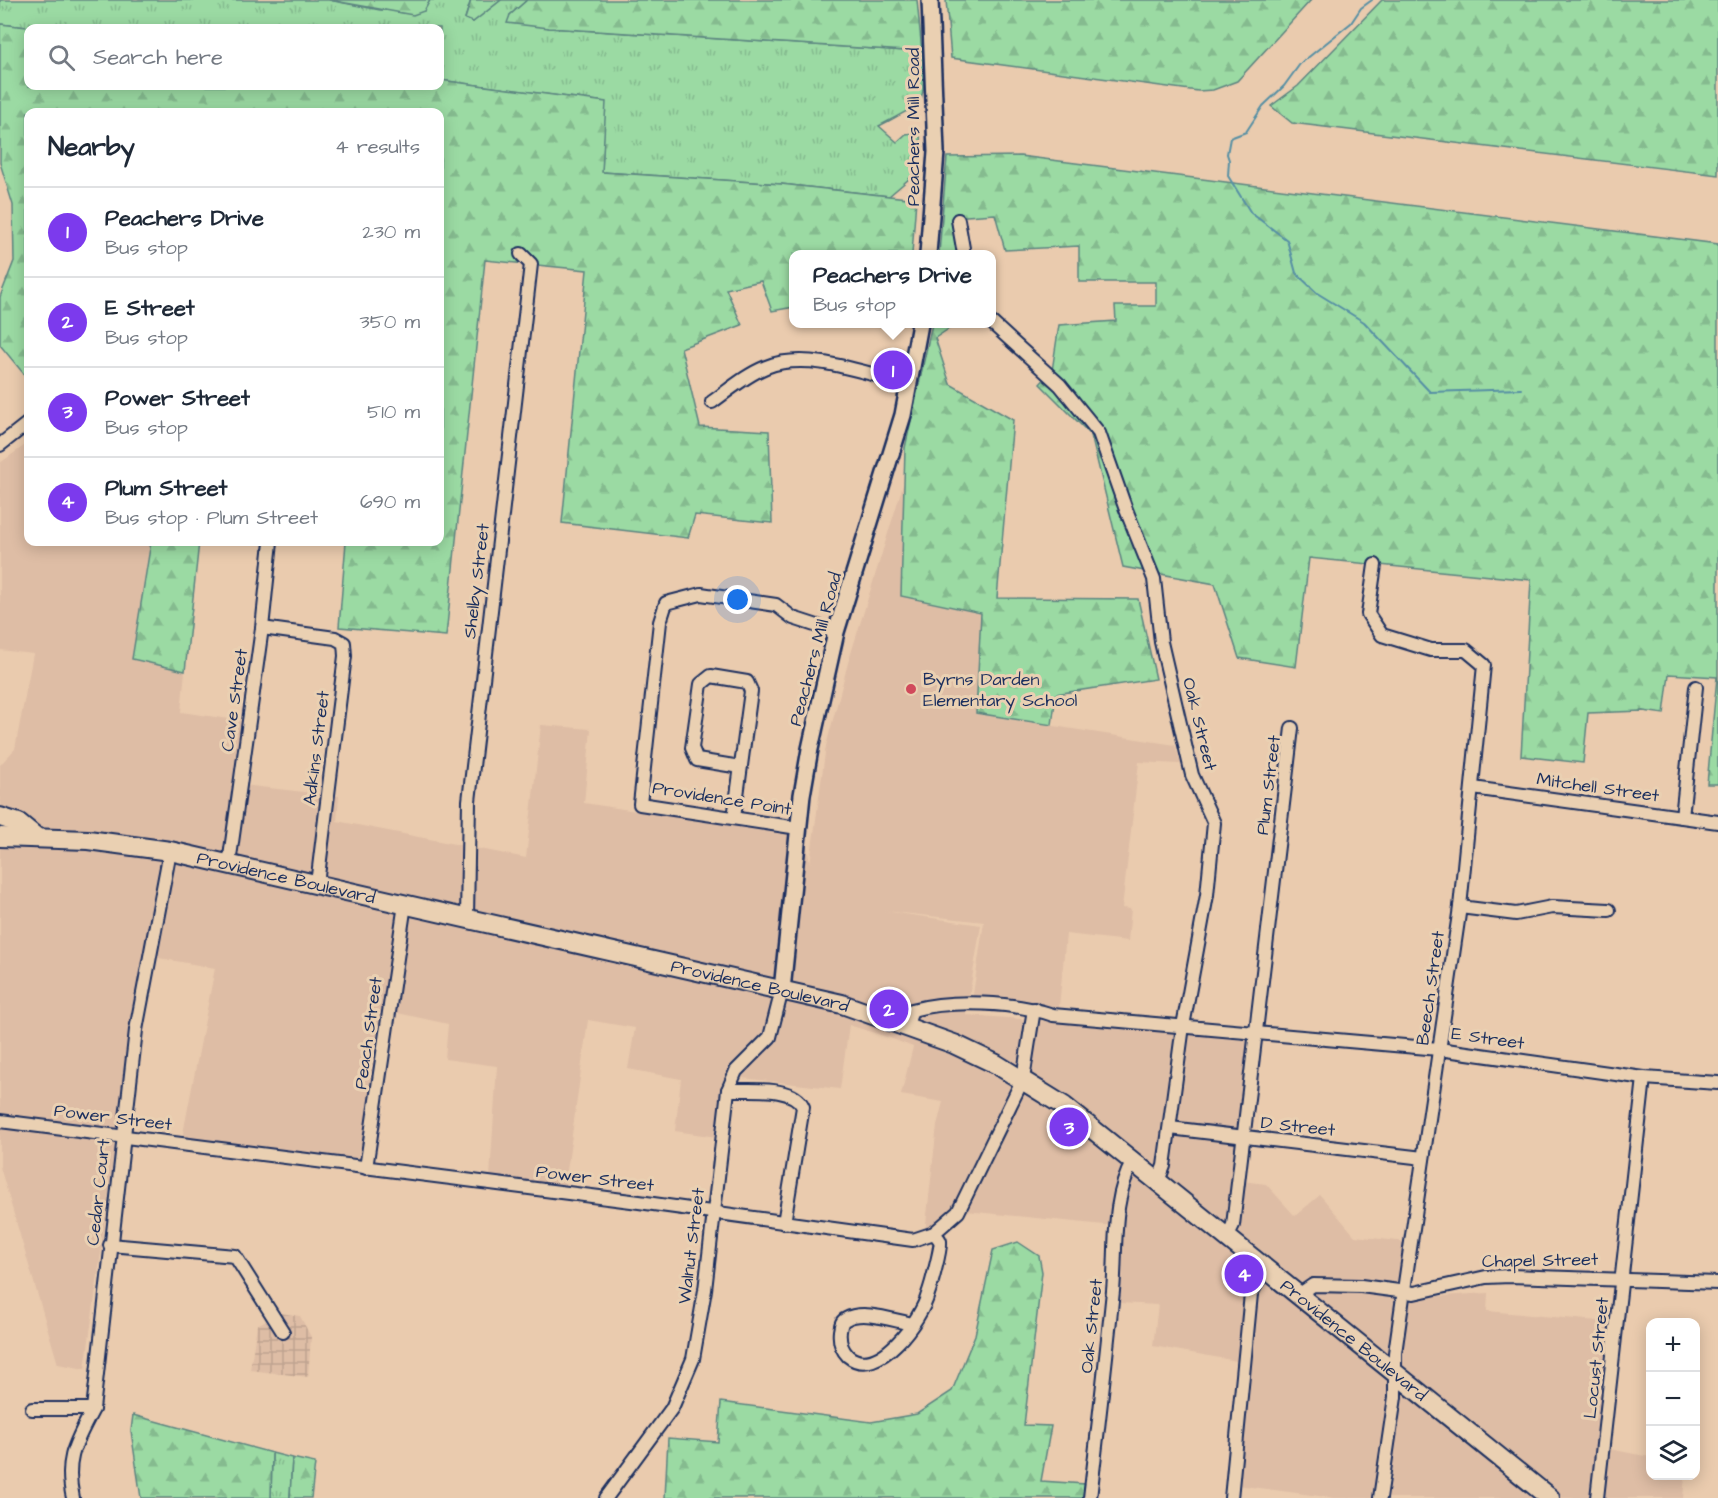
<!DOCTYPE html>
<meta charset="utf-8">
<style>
body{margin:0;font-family:"Architects Daughter",sans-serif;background:#f2f2f3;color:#1f2937}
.controls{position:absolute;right:18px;bottom:18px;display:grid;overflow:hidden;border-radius:12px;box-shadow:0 3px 15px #0003}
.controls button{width:54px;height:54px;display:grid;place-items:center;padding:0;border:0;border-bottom:2px solid #e0e1e3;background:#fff;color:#1f2937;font:30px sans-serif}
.you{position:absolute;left:738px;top:600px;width:21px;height:21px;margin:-15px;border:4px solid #fff;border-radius:50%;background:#1a73e8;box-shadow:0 0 0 9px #1a73e833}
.badge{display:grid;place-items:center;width:39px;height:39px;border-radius:50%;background:#7c3aed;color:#fff;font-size:20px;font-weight:700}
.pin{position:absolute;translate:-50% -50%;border:3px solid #fff;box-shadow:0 2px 6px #0006}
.popup{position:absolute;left:789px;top:250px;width:207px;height:78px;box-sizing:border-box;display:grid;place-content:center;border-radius:12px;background:#fff;filter:drop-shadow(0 2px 4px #0005);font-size:20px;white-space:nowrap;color:#747a83}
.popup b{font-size:22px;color:#1f2937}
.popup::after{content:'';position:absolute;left:50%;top:100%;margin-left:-12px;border:12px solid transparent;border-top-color:#fff}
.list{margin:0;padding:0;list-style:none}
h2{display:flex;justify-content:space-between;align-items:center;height:78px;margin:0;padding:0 24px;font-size:26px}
h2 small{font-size:20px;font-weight:400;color:#747a83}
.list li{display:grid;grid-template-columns:39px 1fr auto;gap:18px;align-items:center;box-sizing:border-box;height:90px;padding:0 24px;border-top:2px solid #e0e1e3}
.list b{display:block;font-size:22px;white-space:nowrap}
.list p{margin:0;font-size:20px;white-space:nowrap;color:#747a83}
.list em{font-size:20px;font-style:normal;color:#747a83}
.icon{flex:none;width:33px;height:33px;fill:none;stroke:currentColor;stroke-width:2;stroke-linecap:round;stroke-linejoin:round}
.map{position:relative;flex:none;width:1718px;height:1498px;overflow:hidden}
.search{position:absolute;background:#fff;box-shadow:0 3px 15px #0003;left:24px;top:24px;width:420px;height:66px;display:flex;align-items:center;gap:15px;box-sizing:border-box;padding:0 21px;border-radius:12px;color:#747a83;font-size:22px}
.panel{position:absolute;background:#fff;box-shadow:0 3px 15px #0003;left:24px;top:108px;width:420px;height:438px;border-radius:12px}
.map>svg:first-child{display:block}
.built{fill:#debda5}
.industrial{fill:url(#industrial-grid)}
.grass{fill:url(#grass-tufts);stroke:#5b8480;stroke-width:1.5}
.forest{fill:url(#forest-firs);stroke:#5b8480;stroke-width:1.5}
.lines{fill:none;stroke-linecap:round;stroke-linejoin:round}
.stream{stroke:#568fa4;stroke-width:2}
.minor-casing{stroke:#1b2f5e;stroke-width:16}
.major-casing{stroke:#1b2f5e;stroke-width:20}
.highway-casing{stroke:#1b2f5e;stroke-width:22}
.minor{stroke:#ead0b2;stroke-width:12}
.major{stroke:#ead0b2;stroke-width:15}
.highway{stroke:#ead0b2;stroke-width:18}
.poi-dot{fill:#d1495b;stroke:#ead0b2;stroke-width:2}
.labels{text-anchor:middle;stroke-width:6;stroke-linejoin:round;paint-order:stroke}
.street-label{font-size:18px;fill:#1b2f5e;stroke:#ead0b2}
.poi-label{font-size:18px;fill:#1b2f5e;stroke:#ead0b2;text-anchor:start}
</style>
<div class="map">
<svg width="1718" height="1498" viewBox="0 0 1718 1498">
<defs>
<pattern id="industrial-grid" width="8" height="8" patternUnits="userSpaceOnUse" patternTransform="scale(1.5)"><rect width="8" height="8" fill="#debda5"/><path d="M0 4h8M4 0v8" fill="none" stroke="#bea390"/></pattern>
<pattern id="grass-tufts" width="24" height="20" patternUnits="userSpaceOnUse" patternTransform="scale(1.5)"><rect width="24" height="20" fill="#9bdaa3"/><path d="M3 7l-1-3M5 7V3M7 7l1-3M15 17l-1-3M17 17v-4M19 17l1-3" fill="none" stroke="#85bb8f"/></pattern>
<pattern id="forest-firs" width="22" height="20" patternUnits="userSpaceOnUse" patternTransform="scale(1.5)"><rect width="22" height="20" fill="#9bdaa3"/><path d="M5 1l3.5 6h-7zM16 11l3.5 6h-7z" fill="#85bb8f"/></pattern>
</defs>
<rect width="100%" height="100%" fill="#eacbae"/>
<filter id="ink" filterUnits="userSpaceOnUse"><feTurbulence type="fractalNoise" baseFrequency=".0167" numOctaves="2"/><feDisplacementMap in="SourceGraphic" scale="12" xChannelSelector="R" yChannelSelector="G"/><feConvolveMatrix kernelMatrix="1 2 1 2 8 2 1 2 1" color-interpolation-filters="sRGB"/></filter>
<g filter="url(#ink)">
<path class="built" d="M 28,443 L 28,542 L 151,542 L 132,659 L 185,671 L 181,712 L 243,721 L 235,784 L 339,796 L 337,821 L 526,858 L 541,725 L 591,729 L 584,803 L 805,837 L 810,863 L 826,746 L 848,663 L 907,472 L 1003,481 L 978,714 L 1175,745 L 1181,764 L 1139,762 L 1122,908 L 1131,909 L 1128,941 L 1066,934 L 1059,1007 L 972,1001 L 984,922 L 884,911 L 981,925 L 966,1015 L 1103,1025 L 1261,1042 L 1242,1181 L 1266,1184 L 1295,1216 L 1320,1195 L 1355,1236 L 1406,1242 L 1396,1299 L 1488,1293 L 1487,1311 L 1610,1322 L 1599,1447 L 1650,1457 L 1650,1476 L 1685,1476 L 1683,1498 L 1334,1498 L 1237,1485 L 1248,1363 L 1153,1346 L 1158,1305 L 1119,1303 L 1124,1227 L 966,1211 L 948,1230 L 927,1242 L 925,1233 L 937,1125 L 943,1102 L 901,1095 L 913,1047 L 890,1038 L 849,1025 L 840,1089 L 742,1078 L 722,1085 L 717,1137 L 675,1131 L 681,1079 L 628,1069 L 635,1028 L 588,1020 L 565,1185 L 490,1177 L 497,1066 L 445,1059 L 448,1024 L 384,1010 L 358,1162 L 182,1139 L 215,968 L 142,955 L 85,1369 L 58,1364 L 0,1167 L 0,765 L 15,749 L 33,654 L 0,650 L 0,463 Z"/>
<path class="industrial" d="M 280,1313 L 300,1316 L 311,1337 L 308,1377 L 250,1370 L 257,1325 Z"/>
<g class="grass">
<path d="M 0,0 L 329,0 L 380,10 L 424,11 L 430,0 L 471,0 L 465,18 L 473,22 L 501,0 L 527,0 L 510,15 L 549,28 L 922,52 C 925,106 928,100 879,126 L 897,142 L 906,134 L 920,132 L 921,157 L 917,172 L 889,196 L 781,184 L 602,172 L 605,102 L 440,80 L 440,28 L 36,28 L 0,24 Z"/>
<path d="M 272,1453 L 292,1458 L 290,1498 L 271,1498 Z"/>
</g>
<g class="forest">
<path d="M 329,0 L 430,0 L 424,11 L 413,15 Z"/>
<path d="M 471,0 L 501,0 L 473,22 L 465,19 Z"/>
<path d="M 527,0 L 917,0 L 922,52 L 549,28 L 507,23 L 510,15 Z"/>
<path d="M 946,0 L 1311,0 L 1237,81 L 1213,90 L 1198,91 L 951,58 Z"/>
<path d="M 1382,0 L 1718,0 L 1718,175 L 1292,123 L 1271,106 L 1298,86 Z"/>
<path d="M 0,24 L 36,28 L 28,28 L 28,86 L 440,86 L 440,80 L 606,102 L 602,172 L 781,184 L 916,199 L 912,254 L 794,254 L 794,307 L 772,311 L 761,281 L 726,289 L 742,325 L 681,348 L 700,427 L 769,431 L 772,523 L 695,515 L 688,538 L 562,523 L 587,270 L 485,260 L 446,636 L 339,627 L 346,542 L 440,542 L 440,112 L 28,112 L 28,379 L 0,345 L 0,297 L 14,261 L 13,205 L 0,163 Z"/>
<path d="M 1020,156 L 1718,244 L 1718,784 L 1707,784 L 1717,677 L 1669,674 L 1664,714 L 1643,711 L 1588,713 L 1583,763 L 1521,756 L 1531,580 L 1309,558 L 1296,667 L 1239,658 L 1215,584 L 1123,567 L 1091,435 L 1040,384 L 1052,371 L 1059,325 L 1116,321 L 1115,306 L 1156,306 L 1156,282 L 1079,282 L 1079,246 L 1005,250 L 995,214 L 952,217 L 957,254 L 939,254 L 947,157 Z"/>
<path d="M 932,324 L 956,324 L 935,338 L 950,384 L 1013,420 L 997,598 L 1138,599 L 1156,679 L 1056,694 L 1052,725 L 976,713 L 981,613 L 901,596 L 905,448 Z"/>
<path d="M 151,542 L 199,542 L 185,671 L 132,659 Z"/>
<path d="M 1018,1242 L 1039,1256 L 1042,1272 L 1024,1425 L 1051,1426 L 1041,1481 L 1085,1484 L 1083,1498 L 665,1498 L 668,1438 L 718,1442 L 721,1402 L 871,1422 L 917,1414 L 952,1391 L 975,1335 L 993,1250 Z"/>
<path d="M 133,1415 L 272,1453 L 271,1498 L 141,1498 L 131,1431 Z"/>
<path d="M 292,1458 L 315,1463 L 311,1498 L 290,1498 Z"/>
</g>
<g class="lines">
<path class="stream" d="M 1372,0 L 1361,8 L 1351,23 L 1300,64 L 1284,86 L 1263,106 L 1246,132 L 1230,138 L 1227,154 L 1229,160 L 1228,176 L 1251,213 L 1287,240 L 1296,273 L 1317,293 L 1364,322 L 1430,392 L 1521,389"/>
<g class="minor-casing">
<g id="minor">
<path d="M 958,220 L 964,254"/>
<path d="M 992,323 L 1060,385 L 1099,433 L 1125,507 L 1154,579 L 1161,642 L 1192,775 L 1214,823 L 1207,895 L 1183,1026 L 1164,1166 L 1158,1181"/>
<path d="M 712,402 C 729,390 746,375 766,367 C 809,350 866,374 909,384"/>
<path d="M 0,445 L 28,423"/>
<path d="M 1375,565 L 1368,614 L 1382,635 L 1431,650 L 1466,650 L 1484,665 L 1460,907 L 1404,1290 L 1395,1353 L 1395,1397 L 1380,1498"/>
<path d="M 262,628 L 335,638 L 344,643 L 345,656 L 317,884"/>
<path d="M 1473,788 L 1718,822"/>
<path d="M 1682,817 L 1696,687"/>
<path d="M 734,818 L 751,691 L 747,682 L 711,676 L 701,684 L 692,748 L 697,760 L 740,767"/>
<path d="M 798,828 L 640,804 L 660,622 L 666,603 L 701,594 L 776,605 L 793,618 L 836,632"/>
<path d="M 229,864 L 262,628 L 271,542"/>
<path d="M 1460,907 L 1516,914 L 1552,907 L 1609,910"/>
<path d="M 467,917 L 469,801 L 531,264 L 521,254"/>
<path d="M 907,1025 L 912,1010 C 952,999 1014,1002 1053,1015 L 1439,1049 L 1644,1078 L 1718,1083"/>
<path d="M 728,1090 C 749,1091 794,1085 803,1107 L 784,1223"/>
<path d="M 0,1121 L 639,1202 L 913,1240 L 934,1233 L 958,1212 L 1023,1079 L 1034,1009"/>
<path d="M 1170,1128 L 1423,1158"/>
<path d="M 366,1168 L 405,904"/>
<path d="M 1227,1237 L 1233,1225 L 1292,728"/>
<path d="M 110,1245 L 235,1256 L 283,1332"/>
<path d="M 1297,1296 L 1313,1285 L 1361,1286 L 1414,1293 L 1486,1277 L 1510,1276 L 1718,1283"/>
<path d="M 913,1324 C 895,1321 863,1309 846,1319 C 841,1321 841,1326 840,1331 C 839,1340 841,1349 848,1356 C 878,1381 922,1318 928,1294 C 931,1286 942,1246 940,1241 C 939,1238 936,1236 934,1233"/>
<path d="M 32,1409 L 93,1409"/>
<path d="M 73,1498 C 64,1459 76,1442 93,1409 L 136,1030 L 170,851"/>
<path d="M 606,1498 L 672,1408 L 693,1359 L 705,1290 L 728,1090 L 736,1071 L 770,1037 L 782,990"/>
<path d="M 1090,1498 C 1098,1429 1106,1360 1113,1291 C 1117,1247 1111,1200 1133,1161"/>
<path d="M 1231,1498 L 1251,1294 L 1264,1269"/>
<path d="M 1597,1498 L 1644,1078"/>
</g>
</g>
<g class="major-casing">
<g id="major">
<path d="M 928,254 L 936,152 L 930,0"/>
<path d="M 782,990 L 802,795 L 810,749 L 836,632 L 903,415 L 920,324"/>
</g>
</g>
<g class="highway-casing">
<g id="highway">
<path d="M 0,817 L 19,823 L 36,837"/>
<path id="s1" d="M 0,837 L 88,840 L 170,851 L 842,1004 L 954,1044 L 996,1064 L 1064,1106 L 1550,1498"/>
</g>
</g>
<use href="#minor" class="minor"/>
<use href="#major" class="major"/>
<use href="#highway" class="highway"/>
</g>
</g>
<circle class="poi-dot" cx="911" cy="689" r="6"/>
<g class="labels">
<g class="street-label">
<text transform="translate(913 127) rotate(-90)" y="6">Peachers Mill Road</text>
<text transform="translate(476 581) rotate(-83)" y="6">Shelby Street</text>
<text transform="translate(815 649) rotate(-75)" y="6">Peachers Mill Road</text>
<text transform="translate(234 700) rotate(-82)" y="6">Cave Street</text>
<text transform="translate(1200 724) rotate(76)" y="6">Oak Street</text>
<text transform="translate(316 748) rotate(-83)" y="6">Adkins Street</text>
<text transform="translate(1268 785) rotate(-83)" y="6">Plum Street</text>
<text transform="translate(1598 787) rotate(8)" y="6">Mitchell Street</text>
<text transform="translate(722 798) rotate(9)" y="6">Providence Point</text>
<text dy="6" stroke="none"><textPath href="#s1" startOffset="290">Providence Boulevard</textPath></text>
<text dy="6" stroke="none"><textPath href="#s1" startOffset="776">Providence Boulevard</textPath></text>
<text transform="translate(1430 988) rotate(-82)" y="6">Beech Street</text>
<text transform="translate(368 1033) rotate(-82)" y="6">Peach Street</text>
<text transform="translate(1488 1038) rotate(8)" y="6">E Street</text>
<text transform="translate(113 1117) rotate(7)" y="6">Power Street</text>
<text transform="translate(1298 1126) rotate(6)" y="6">D Street</text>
<text transform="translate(595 1178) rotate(7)" y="6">Power Street</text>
<text transform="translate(98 1192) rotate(-84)" y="6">Cedar Court</text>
<text transform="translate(691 1246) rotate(-83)" y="6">Walnut Street</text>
<text transform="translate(1540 1260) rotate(-1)" y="6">Chapel Street</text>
<text transform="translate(1091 1326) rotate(-84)" y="6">Oak Street</text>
<text dy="6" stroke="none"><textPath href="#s1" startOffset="1478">Providence Boulevard</textPath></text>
<text transform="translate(1596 1358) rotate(-84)" y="6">Locust Street</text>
</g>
<g class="poi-label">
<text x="923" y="685">Byrns Darden<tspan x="923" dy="21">Elementary School</tspan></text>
</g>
</g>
</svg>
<div class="controls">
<button>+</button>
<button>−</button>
<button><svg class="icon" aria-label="layers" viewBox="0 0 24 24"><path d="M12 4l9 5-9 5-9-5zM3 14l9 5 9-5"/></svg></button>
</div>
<div class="you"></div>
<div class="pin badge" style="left:893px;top:370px">1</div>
<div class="popup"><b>Peachers Drive</b>Bus stop</div>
<div class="pin badge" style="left:889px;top:1009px">2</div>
<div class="pin badge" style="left:1069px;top:1127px">3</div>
<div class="pin badge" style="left:1244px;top:1274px">4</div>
<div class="search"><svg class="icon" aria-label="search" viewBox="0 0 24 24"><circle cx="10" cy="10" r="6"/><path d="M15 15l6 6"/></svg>Search here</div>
<section class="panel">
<h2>Nearby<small>4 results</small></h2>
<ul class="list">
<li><span class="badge">1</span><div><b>Peachers Drive</b><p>Bus stop</p></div><em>230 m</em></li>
<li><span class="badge">2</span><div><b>E Street</b><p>Bus stop</p></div><em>350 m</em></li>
<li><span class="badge">3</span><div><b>Power Street</b><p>Bus stop</p></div><em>510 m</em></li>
<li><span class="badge">4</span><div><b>Plum Street</b><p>Bus stop · Plum Street</p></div><em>690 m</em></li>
</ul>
</section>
</div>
